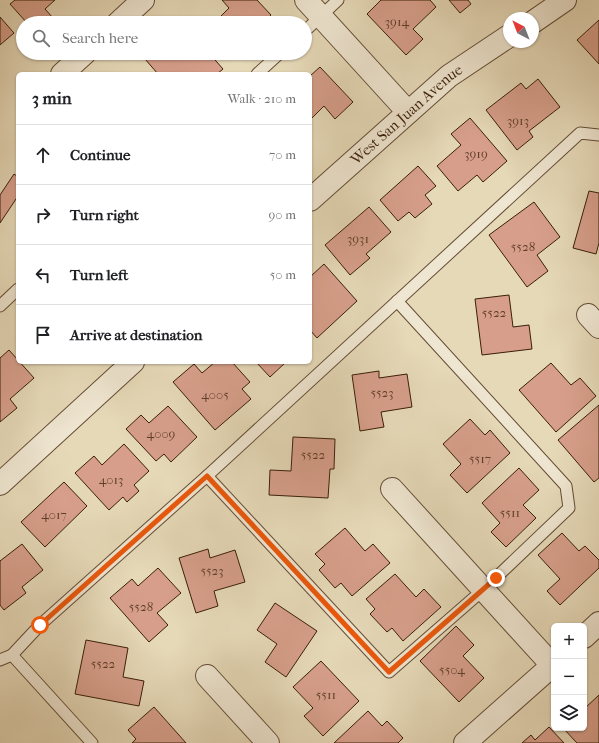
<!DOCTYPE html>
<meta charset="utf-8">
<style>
body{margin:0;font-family:"IM FELL French Canon",serif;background:#f2f2f2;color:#202124}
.controls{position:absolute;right:12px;bottom:12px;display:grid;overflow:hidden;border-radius:6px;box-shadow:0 1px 3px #0004}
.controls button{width:36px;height:36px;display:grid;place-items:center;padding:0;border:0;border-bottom:1px solid #e0e0e0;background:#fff;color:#202124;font:20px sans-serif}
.compass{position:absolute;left:503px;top:12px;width:36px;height:36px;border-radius:50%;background:#fff;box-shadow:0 1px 3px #0004;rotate:318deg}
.stop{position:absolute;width:12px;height:12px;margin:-9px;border:3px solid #ea580c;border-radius:50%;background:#fff}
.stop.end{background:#ea580c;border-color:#fff;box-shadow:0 1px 4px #0008}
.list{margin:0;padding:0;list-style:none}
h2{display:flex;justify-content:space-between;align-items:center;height:52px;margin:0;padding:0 16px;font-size:17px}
h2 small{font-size:13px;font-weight:400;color:#757577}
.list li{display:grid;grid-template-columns:26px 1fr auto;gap:12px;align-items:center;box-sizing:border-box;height:60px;padding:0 16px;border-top:1px solid #e0e0e0}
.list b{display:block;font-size:15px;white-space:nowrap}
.list em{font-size:13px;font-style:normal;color:#757577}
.icon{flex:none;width:22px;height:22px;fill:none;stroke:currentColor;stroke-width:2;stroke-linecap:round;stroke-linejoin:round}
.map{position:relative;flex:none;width:599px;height:743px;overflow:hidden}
.search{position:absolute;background:#fff;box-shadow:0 1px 3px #0004;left:16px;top:16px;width:296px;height:44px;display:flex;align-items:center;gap:10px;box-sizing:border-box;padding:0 14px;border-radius:22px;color:#757577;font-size:15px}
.panel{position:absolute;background:#fff;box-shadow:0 1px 3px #0004;left:16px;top:72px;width:296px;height:292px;border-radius:6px}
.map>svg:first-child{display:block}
.building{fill:#d79f8b;stroke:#391e09}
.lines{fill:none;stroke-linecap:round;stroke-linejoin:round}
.service-casing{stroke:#644d35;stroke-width:13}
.minor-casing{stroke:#644d35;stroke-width:24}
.service{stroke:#efe6d1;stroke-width:11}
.minor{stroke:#efe6d1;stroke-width:22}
.route{stroke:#ea580c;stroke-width:5}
.labels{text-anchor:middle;stroke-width:4;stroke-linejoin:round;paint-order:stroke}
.number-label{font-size:13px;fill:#603e2a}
.street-label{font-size:15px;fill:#391e09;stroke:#efe6d1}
</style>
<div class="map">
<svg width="599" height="743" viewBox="0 0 599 743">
<rect width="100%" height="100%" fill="#e6d9b8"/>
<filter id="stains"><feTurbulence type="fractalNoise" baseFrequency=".005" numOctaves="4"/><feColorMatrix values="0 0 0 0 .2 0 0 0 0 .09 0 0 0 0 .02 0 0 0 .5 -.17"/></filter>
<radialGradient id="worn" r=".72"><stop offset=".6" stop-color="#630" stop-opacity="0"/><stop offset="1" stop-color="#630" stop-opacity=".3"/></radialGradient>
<g class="building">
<path d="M 15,0 L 55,0 L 45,9 L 53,18 L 47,23 L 27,23 L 10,4 Z"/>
<path d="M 222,0 L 257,0 L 271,15 L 263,23 L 214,23 L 229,8 Z"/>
<path d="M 381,0 L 430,0 L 436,7 L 413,29 L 423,39 L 406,55 L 367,14 Z"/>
<path d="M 449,0 L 468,0 L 471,4 L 460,13 Z"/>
<path d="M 0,17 L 14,33 L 0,45 Z"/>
<path d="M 599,20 L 599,64 L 577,40 Z"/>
<path d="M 152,53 L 209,53 L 223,69 L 217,74 L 158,74 L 145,59 Z"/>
<path d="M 320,67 L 353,102 L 335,119 L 324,106 L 310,120 L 310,76 Z"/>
<path d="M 538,79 L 560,107 L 529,131 L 533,137 L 517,150 L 486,110 L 521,83 L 526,89 Z"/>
<path d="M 470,118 L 507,161 L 483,182 L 477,175 L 458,191 L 437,166 L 461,145 L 451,134 Z"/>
<path d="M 418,166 L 436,186 L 425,195 L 432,204 L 415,218 L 409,212 L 398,221 L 380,200 Z"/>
<path d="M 14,174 L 18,177 L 18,196 L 0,223 L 0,195 Z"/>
<path d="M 589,191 L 599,193 L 599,243 L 596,254 L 573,248 Z"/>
<path d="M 534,202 L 560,237 L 537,255 L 548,271 L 527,287 L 489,235 Z"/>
<path d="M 369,207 L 391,232 L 366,254 L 370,258 L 350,275 L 325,245 Z"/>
<path d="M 324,264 L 357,301 L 317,338 L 310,330 L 310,277 Z"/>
<path d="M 509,295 L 513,327 L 529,325 L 532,349 L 482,355 L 475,299 Z"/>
<path d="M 9,350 L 34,378 L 10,399 L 17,408 L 0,422 L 0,358 Z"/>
<path d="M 215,362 L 232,362 L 250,382 L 242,389 L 251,399 L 215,430 L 173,382 L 194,364 L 202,373 Z"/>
<path d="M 256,362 L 286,362 L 270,377 Z"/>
<path d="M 551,363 L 571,385 L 580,378 L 596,396 L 556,432 L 519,390 Z"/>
<path d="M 379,371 L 379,378 L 407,374 L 412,407 L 381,412 L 384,427 L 360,431 L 352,375 Z"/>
<path d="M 599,405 L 599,478 L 594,482 L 558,440 Z"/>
<path d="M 168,406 L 197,437 L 171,462 L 164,454 L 156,461 L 126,429 L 141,415 L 149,423 Z"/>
<path d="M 470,419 L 485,435 L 490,430 L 510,453 L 467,493 L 450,475 L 461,464 L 443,444 Z"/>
<path d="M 293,437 L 335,439 L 334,469 L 330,469 L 328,498 L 269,495 L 270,470 L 291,471 Z"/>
<path d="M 124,444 L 149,471 L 134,485 L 139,491 L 127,502 L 123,497 L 109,510 L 75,473 L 94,456 L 102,465 Z"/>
<path d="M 519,468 L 539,490 L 523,505 L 536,518 L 506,547 L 491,532 L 500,523 L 482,503 Z"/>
<path d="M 64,482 L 87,506 L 45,547 L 21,522 Z"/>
<path d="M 345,528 L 365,551 L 373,544 L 390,563 L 352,596 L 341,583 L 335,588 L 319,570 L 325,564 L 315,554 Z"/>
<path d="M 562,533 L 579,551 L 585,546 L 599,560 L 599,568 L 560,605 L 547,591 L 560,579 L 538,555 Z"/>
<path d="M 22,544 L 43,570 L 22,587 L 26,593 L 4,610 L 0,605 L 0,561 Z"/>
<path d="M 208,549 L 210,558 L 235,550 L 245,582 L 214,591 L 218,606 L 196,613 L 179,558 Z"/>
<path d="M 158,568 L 181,593 L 157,613 L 168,625 L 149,642 L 110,598 L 132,579 L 138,586 Z"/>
<path d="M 395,574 L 416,597 L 424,589 L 441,607 L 403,641 L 392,628 L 387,632 L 370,614 L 375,609 L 366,599 Z"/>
<path d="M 275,603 L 317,631 L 286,677 L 265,662 L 277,644 L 257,630 Z"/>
<path d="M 456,626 L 474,645 L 463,656 L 484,678 L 459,702 L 420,661 Z"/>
<path d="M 86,640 L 128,648 L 123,677 L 144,681 L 139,706 L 75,694 Z"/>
<path d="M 321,661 L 359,701 L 323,736 L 304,716 L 313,708 L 293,687 Z"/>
<path d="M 599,695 L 599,743 L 577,743 L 563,728 L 584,728 L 584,709 Z"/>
<path d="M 154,707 L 186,743 L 132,743 L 136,739 L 128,730 Z"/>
<path d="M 368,711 L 382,726 L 387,721 L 403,738 L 398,743 L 334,743 Z"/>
<path d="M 549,727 L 564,743 L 522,743 L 531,735 L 535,740 Z"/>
</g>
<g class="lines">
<g class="service-casing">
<g id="service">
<path d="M 305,31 L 338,0"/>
<path d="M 257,74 L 280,53"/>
<path d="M 0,306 L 18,289"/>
<path d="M 207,476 L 389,672 L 483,590 L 569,508 L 566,486 L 397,301"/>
<path d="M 12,655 L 92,743"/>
<path d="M 0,660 L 12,655 L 40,625 L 207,476 L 580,133 L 599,135"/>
</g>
</g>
<g class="minor-casing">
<g id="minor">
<path d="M 306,0 L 408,112"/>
<path d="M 533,22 L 565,0"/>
<path d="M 118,23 L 143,0"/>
<path d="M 62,74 L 85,53"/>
<path id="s1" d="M 310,200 L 449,76 L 509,36"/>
<path d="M 588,315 L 599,327"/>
<path d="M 0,484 L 133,362"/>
<path d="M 392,489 L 552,665"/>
<path d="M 584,637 L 599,623"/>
<path d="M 207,676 L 268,743"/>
<path d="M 465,743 L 554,664"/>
</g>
</g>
<use href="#service" class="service"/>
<use href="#minor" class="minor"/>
</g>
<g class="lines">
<path class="route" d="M 40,625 L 207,476 L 389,672 L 496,578"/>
</g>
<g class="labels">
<g class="number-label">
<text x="397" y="26">3914</text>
<text x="518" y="125">3913</text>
<text x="476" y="158">3919</text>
<text x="358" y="243">3931</text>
<text x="523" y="251">5528</text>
<text x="494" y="317">5522</text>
<text x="382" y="397">5523</text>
<text x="215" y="399">4005</text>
<text x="161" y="438">4009</text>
<text x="313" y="459">5522</text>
<text x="480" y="463">5517</text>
<text x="111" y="484">4013</text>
<text x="510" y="517">5511</text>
<text x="54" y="519">4017</text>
<text x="212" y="575">5523</text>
<text x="141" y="611">5528</text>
<text x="103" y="668">5522</text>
<text x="452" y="674">5504</text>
<text x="326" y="699">5511</text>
</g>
<g class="street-label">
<text dy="5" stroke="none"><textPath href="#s1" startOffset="129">West San Juan Avenue</textPath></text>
</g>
</g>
<rect width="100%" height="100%" filter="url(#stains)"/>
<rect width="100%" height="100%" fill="url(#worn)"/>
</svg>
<div class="controls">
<button>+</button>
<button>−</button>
<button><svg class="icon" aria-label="layers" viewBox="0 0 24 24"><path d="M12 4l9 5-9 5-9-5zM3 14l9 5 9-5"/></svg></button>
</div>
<svg class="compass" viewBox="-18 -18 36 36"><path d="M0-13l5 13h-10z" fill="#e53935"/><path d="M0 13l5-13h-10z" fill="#757577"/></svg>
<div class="stop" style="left:40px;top:625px"></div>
<div class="stop end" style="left:496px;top:578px"></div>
<div class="search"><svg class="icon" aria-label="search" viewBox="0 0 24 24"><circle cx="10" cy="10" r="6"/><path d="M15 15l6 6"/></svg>Search here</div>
<section class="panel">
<h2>3 min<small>Walk · 210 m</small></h2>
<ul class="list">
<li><svg class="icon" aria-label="ahead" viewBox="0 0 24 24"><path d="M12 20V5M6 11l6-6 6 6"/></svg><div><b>Continue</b></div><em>70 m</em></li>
<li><svg class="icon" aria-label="right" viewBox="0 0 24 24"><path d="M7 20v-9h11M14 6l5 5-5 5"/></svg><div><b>Turn right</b></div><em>90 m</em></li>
<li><svg class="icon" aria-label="left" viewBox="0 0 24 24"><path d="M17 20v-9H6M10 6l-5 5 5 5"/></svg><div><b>Turn left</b></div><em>50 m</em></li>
<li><svg class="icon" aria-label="arrive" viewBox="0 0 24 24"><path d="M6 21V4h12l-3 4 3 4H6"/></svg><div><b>Arrive at destination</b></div></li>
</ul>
</section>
</div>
